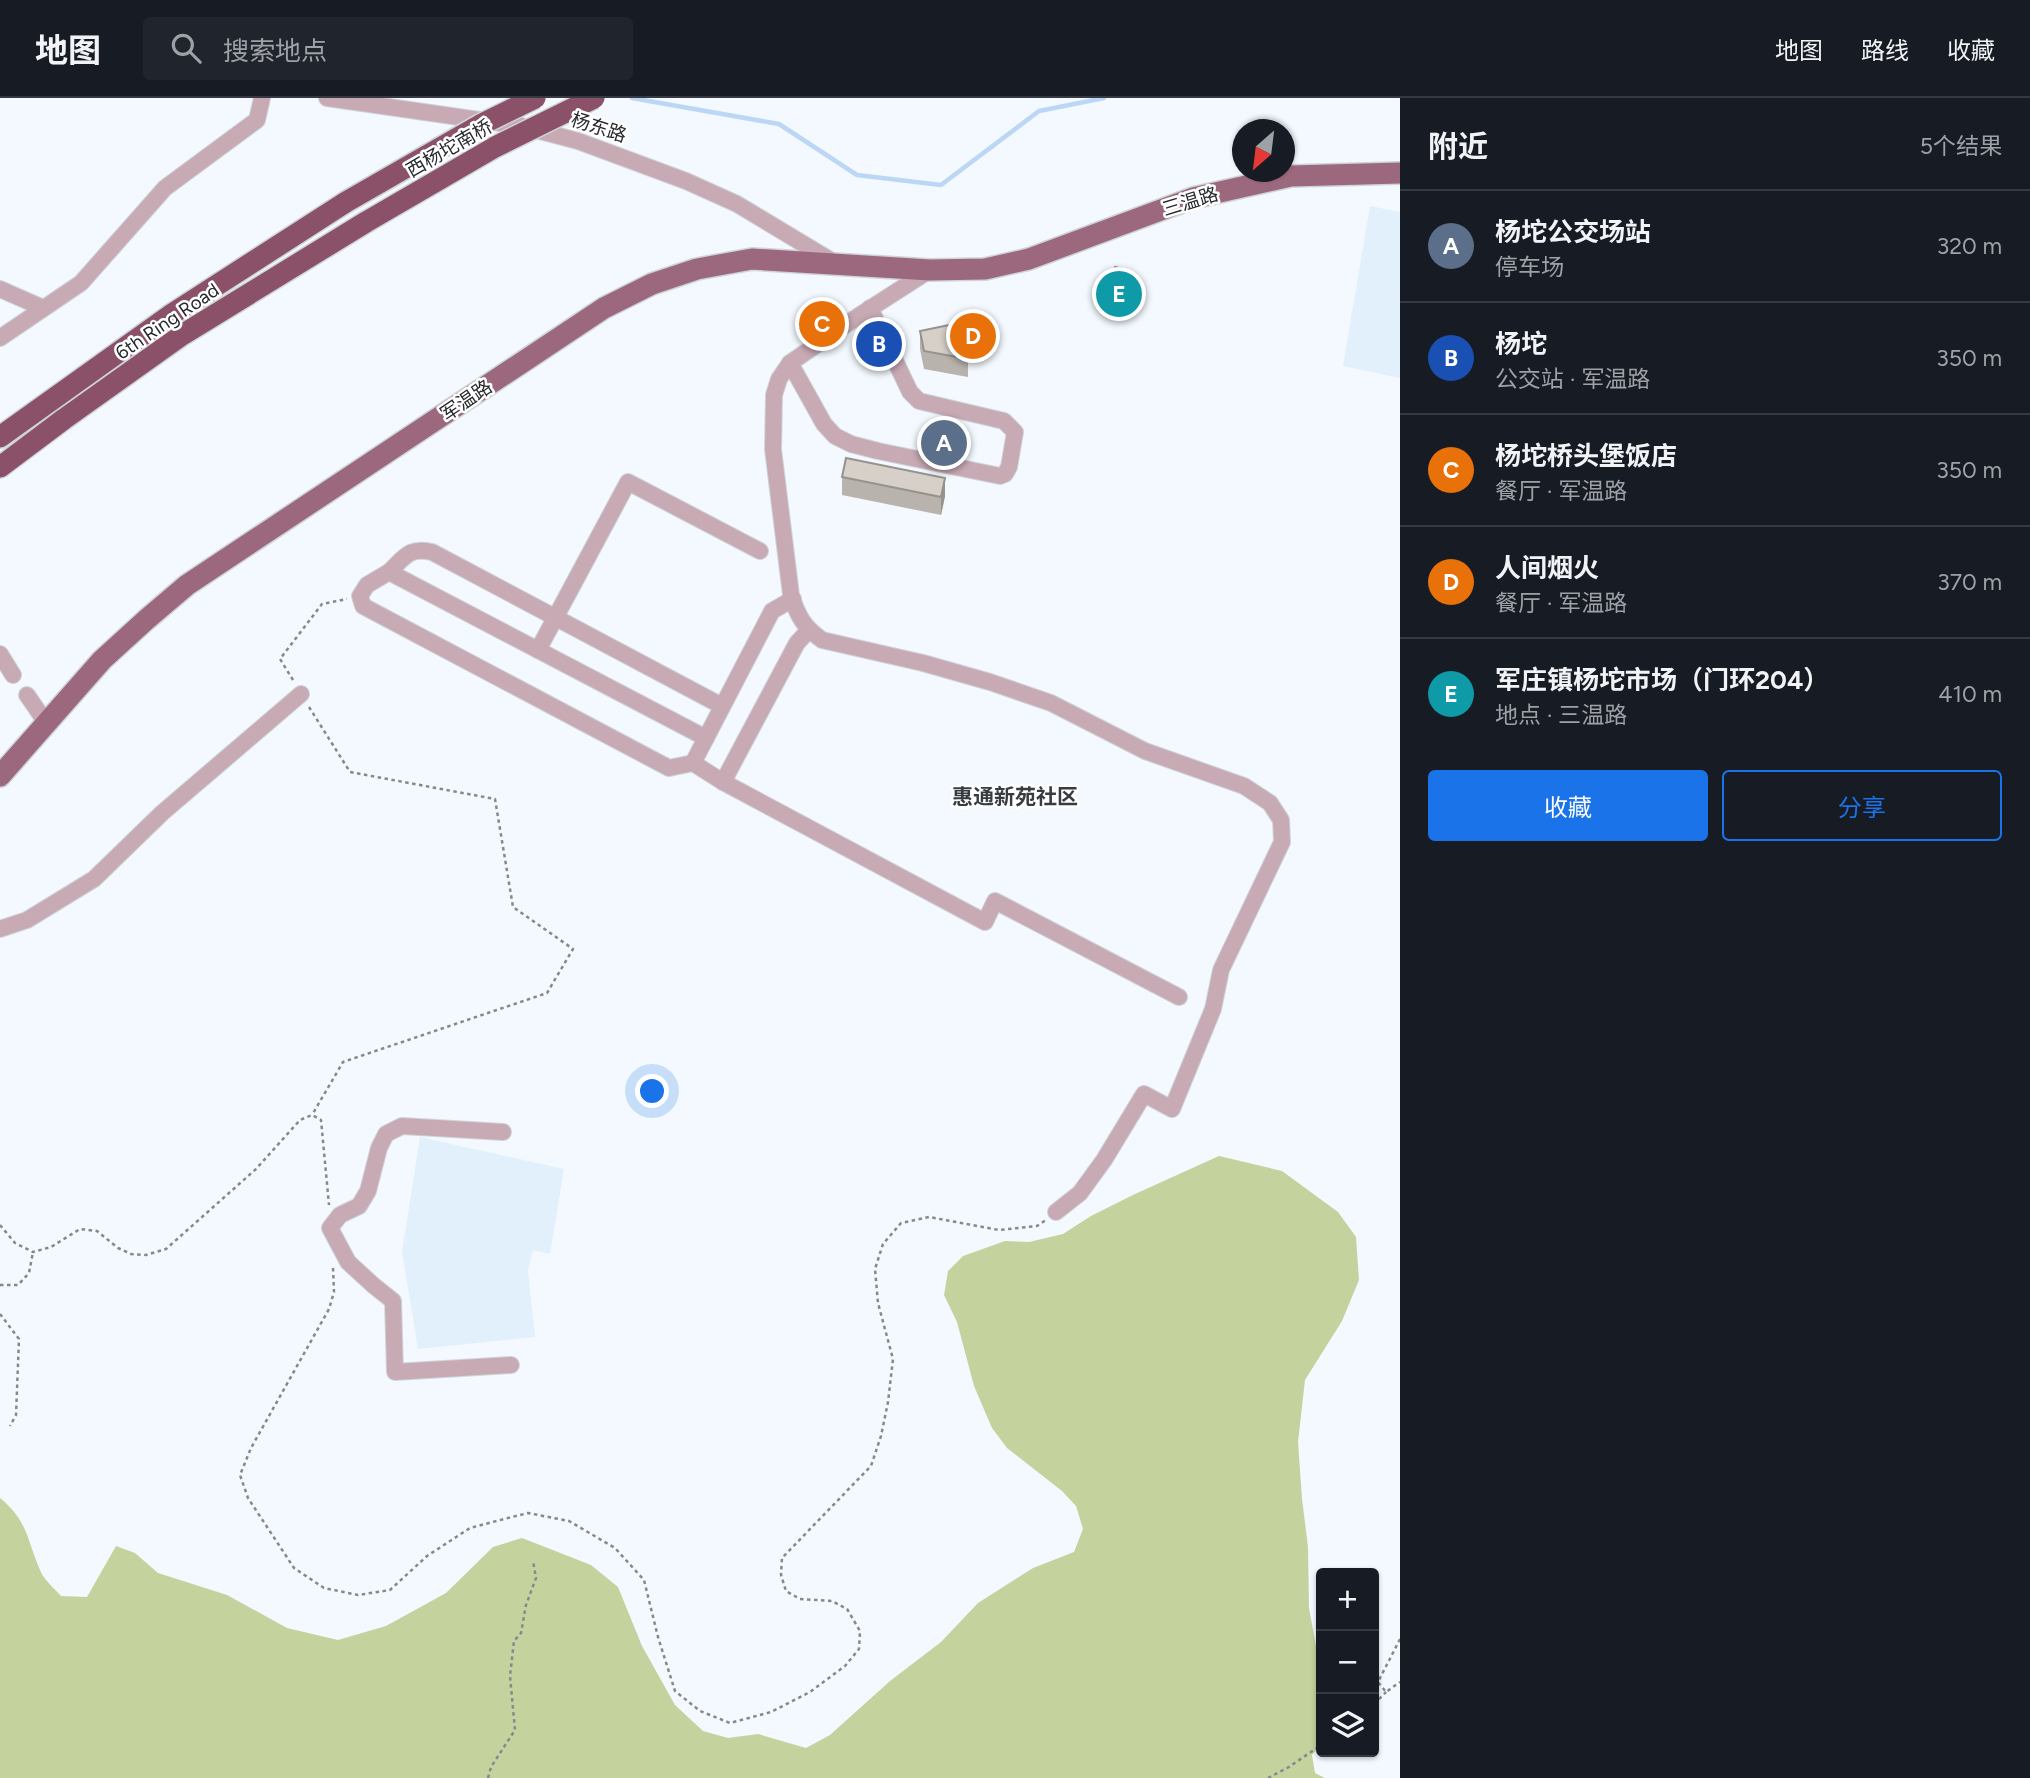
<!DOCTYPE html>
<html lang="zh">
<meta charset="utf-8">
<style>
body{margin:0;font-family:Figtree,"Noto Sans SC",sans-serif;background:#20242c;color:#f1f3f6}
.controls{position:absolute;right:21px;bottom:21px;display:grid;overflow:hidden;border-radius:7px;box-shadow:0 2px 5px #0004}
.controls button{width:63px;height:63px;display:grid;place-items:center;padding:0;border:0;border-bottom:2px solid #363941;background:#171b24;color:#f1f3f6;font:35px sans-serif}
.compass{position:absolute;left:1232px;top:21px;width:63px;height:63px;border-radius:50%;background:#171b24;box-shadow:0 2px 5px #0004;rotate:208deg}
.you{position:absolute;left:653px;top:994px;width:24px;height:24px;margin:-18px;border:5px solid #fff;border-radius:50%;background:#1a73e8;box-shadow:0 0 0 10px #1a73e833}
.badge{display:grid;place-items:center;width:46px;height:46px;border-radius:50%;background:#1a73e8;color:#fff;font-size:23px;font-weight:700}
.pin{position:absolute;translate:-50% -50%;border:4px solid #fff;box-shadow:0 2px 7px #0006}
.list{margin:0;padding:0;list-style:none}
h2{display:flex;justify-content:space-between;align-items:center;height:91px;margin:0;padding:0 28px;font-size:30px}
h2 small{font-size:23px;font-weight:400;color:#9ea1a6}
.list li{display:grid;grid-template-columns:46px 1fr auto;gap:21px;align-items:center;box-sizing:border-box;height:112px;padding:0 28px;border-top:2px solid #363941}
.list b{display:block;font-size:26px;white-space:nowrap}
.list p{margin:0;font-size:23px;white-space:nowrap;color:#9ea1a6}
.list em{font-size:23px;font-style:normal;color:#9ea1a6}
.actions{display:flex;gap:14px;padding:21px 28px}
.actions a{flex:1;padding:16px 0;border:2px solid #1a73e8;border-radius:7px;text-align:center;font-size:24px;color:#1a73e8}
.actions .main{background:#1a73e8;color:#fff}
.icon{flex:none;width:38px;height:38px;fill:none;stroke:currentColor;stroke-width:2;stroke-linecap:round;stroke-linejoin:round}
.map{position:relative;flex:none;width:1400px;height:1680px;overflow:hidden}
header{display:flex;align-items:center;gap:42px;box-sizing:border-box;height:98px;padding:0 35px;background:#171b24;border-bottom:2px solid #363941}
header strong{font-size:33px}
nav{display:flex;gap:38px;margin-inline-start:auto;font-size:24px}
.search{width:490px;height:63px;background:#20242c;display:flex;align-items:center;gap:18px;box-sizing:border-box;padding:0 24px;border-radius:7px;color:#9ea1a6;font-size:26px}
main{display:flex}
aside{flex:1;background:#171b24}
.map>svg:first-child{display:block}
.built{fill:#e2f0fb}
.green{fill:#c4d29e}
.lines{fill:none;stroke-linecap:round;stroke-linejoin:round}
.stream{stroke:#bcd6f5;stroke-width:4.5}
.minor-casing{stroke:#ced4d8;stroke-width:18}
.major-casing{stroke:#ced4d8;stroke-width:24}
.highway-casing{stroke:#ced4d8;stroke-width:24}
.path{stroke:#85898d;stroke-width:2.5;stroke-dasharray:3.5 3.5;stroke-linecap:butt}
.minor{stroke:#c8aab5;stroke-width:16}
.major{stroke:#9c687d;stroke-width:21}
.highway{stroke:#8b5169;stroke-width:21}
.highway-bridge-casing{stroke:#ced4d8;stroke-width:24;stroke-linecap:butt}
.highway-bridge{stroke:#8b5169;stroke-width:21}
.wall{fill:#b8b3ad}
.shaded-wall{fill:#96928d}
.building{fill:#d6d0c9;stroke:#96928d;stroke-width:2}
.labels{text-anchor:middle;stroke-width:5;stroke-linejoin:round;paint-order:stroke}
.street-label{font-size:19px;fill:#27292c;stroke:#fff}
.neighbourhood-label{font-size:21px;font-weight:bold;fill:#363c40;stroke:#fff}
</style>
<header>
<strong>地图</strong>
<div class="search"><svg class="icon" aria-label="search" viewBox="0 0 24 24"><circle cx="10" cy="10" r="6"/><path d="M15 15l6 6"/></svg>搜索地点</div>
<nav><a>地图</a><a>路线</a><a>收藏</a></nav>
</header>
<main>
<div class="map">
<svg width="1400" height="1680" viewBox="0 0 1400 1680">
<rect width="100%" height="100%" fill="#f3f9fe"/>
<g class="built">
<path d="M 1370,108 L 1400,114 L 1400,280 L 1343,268 Z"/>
<path d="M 420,1039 L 564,1071 L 550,1156 L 533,1152 L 528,1172 L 535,1239 L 418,1251 L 402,1154 Z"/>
</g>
<path class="green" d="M 1219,1058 L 1282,1073 L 1338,1114 L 1356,1139 L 1359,1182 L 1342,1223 L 1305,1282 L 1298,1344 L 1302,1401 L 1308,1449 L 1309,1510 L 1321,1575 L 1321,1647 L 1312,1657 L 1315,1675 L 1325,1680 L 0,1680 L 0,1400 C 28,1423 27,1442 40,1472 C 44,1482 54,1490 61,1498 L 87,1499 L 116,1448 L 135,1455 L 158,1475 L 227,1497 L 287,1530 L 338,1542 L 386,1528 L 446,1495 L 493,1449 L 522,1440 L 591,1467 L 618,1489 L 642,1548 L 675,1607 L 703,1633 L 728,1640 L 758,1636 L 806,1650 L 830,1637 L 890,1583 L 941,1544 L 978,1505 L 1033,1470 L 1074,1454 L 1083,1431 L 1076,1408 L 1062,1393 L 1007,1350 L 992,1330 L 974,1288 L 957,1224 L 944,1197 L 948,1173 L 963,1158 L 1005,1143 L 1029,1144 L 1063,1136 L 1091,1118 L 1135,1096 Z"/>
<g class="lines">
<path class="stream" d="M 632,0 L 779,26 L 857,77 L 941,87 L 1039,13 L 1104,0"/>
<g class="minor-casing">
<g id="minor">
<path d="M 327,0 L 521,28 L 578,43 L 686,83 L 737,106 L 835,165"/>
<path d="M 930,172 L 860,217 L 790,265 L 779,281 L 774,297 L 773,351 L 791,497 C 798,519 804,529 822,542 L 923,565 L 990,584 L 1051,605 L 1145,653 L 1244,688 L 1270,705 L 1281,722 L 1282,744 L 1221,872 L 1213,911 L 1172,1011 L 1144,996 L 1104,1062 L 1080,1095 L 1056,1114"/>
<path d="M 0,191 L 43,210"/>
<path d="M 0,240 L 81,185 L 165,90 L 257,22 L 262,0"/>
<path d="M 790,265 L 824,326 L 835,338 L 851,346 L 878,353 L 1000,378 L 1005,376 L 1009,369 L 1015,334 L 1004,323 L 919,303 L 910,294 L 870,210"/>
<path d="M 389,474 C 405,459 408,449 432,454 L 722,608"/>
<path d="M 538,552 L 628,384 L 760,453"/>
<path d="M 0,556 L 13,577"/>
<path d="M 27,597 L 47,626"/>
<path d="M 706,640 L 389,474 L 367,487 L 360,498 L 363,508 L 669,670 L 693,665 L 723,684 L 985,824 L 995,803 L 1179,899"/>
<path d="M 693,665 L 772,513 L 793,501"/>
<path d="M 723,684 L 797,545 L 809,532"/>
<path d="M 0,831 L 27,822 L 94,781 L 162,715 L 301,596"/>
<path d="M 503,1034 L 402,1028 L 386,1036 L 379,1050 L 368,1093 L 359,1108 L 340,1117 L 330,1130 L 348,1164 L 373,1187 L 393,1203 L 395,1274 L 511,1267"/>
</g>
</g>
<g class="major-casing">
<path id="major" d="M 0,678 L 102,562 L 147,521 L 187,487 L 604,210 L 652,186 L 697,171 L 752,161 L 930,172 L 985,171 L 1029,161 L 1193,100 L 1291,78 L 1400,75"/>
</g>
<g class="highway-casing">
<g id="highway">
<path d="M 0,339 L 172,216 L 346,104"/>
<path d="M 0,369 L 64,321 L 182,237 L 366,124"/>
</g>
</g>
<g class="path">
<path d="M 293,582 L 280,561 L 322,506 L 347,501"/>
<path d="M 309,609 L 350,674 L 495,701 L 513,809 L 573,851 L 547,895 L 343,964 L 312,1017"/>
<path d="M 0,1127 L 15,1145 L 33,1154 L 51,1149 L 80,1131 L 97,1133 L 118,1150 L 131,1156 L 146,1157 L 166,1151 L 256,1071 L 300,1022 L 312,1017 L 321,1022 L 329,1107"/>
<path d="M 333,1170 L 334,1194 L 329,1211 L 251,1350 L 240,1377 L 248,1400 L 294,1470 L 324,1490 L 358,1497 L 390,1492 L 427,1458 L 470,1430 L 504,1421 L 528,1415 L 569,1423 L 615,1450 L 644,1482 L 658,1539 L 675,1593 L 700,1613 L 730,1625 L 771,1614 L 810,1594 L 845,1568 L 859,1551 L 860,1533 L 847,1511 L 832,1503 L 800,1501 L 786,1493 L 781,1477 L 782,1460 L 871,1368 L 881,1338 L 888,1304 L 893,1261 L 878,1205 L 875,1171 L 883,1146 L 901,1125 L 929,1119 L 999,1132 L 1037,1128 L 1046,1122"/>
<path d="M 0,1187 L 18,1187 L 29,1175 L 33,1154"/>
<path d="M 0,1216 L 19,1241 L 16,1317 L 10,1328"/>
<path d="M 1400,1541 L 1378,1584 L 1386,1594 L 1400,1584"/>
<path d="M 1374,1606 L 1386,1594"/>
<path d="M 488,1680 L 491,1669 L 515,1632 L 510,1578 L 514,1543 L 521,1535 L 526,1507 L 536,1480 L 533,1463"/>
<path d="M 1268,1680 L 1289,1669 L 1321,1647"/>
</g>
<use href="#minor" class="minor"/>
<use href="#major" class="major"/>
<use href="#highway" class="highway"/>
<g class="highway-bridge-casing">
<g id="highway-bridge">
<path d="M 346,104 L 480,27 L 535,0"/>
<path d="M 366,124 L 495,49 L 594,0"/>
</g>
</g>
<use href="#highway-bridge" class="highway-bridge"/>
</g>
<g class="wall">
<path d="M 1128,184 L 1123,211 L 1109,208 L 1109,196 Z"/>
<path d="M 920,233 L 968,261 L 968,279 L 924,271 L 920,251 Z"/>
<path d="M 842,379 L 945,398 L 941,417 L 842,397 Z"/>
</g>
<g class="shaded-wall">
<path d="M 1128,172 L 1128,184 L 1123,211 L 1123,199 Z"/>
<path d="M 945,380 L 945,398 L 941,417 L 941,399 Z"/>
</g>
<g class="building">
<path d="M 1115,169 L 1128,172 L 1123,199 L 1109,196 Z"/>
<path d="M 959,225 L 968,261 L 924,253 L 920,233 Z"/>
<path d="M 846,360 L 945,380 L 941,399 L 842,379 Z"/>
</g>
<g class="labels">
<g class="street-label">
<text transform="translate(599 29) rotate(18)" y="7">杨东路</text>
<text transform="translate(449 50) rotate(-30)" y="7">西杨坨南桥</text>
<text transform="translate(1190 103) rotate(-17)" y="7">三温路</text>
<text transform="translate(167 223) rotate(-34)" y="7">6th Ring Road</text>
<text transform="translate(466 302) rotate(-34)" y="7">军温路</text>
</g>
<g class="neighbourhood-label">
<text x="1015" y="706">惠通新苑社区</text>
</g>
</g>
</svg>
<div class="controls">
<button>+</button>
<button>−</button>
<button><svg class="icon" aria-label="layers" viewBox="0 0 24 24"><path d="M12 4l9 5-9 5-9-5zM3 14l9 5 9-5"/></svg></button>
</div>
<svg class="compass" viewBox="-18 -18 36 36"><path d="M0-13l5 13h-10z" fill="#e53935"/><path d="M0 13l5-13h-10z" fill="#9ea1a6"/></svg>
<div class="you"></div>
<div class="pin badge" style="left:944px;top:345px;background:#5c6f8a">A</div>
<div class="pin badge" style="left:879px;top:246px;background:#1a4fb4">B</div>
<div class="pin badge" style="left:822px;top:226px;background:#e8710a">C</div>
<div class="pin badge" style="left:973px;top:238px;background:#e8710a">D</div>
<div class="pin badge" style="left:1119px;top:196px;background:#0f9aa8">E</div>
</div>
<aside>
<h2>附近<small>5个结果</small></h2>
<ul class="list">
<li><span class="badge" style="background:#5c6f8a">A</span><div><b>杨坨公交场站</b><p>停车场</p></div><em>320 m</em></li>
<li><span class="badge" style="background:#1a4fb4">B</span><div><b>杨坨</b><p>公交站 · 军温路</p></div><em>350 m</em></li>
<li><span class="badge" style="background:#e8710a">C</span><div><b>杨坨桥头堡饭店</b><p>餐厅 · 军温路</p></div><em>350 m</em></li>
<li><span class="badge" style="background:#e8710a">D</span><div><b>人间烟火</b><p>餐厅 · 军温路</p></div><em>370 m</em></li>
<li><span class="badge" style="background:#0f9aa8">E</span><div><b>军庄镇杨坨市场（门环204）</b><p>地点 · 三温路</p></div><em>410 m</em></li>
</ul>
<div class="actions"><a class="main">收藏</a><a>分享</a></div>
</aside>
</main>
